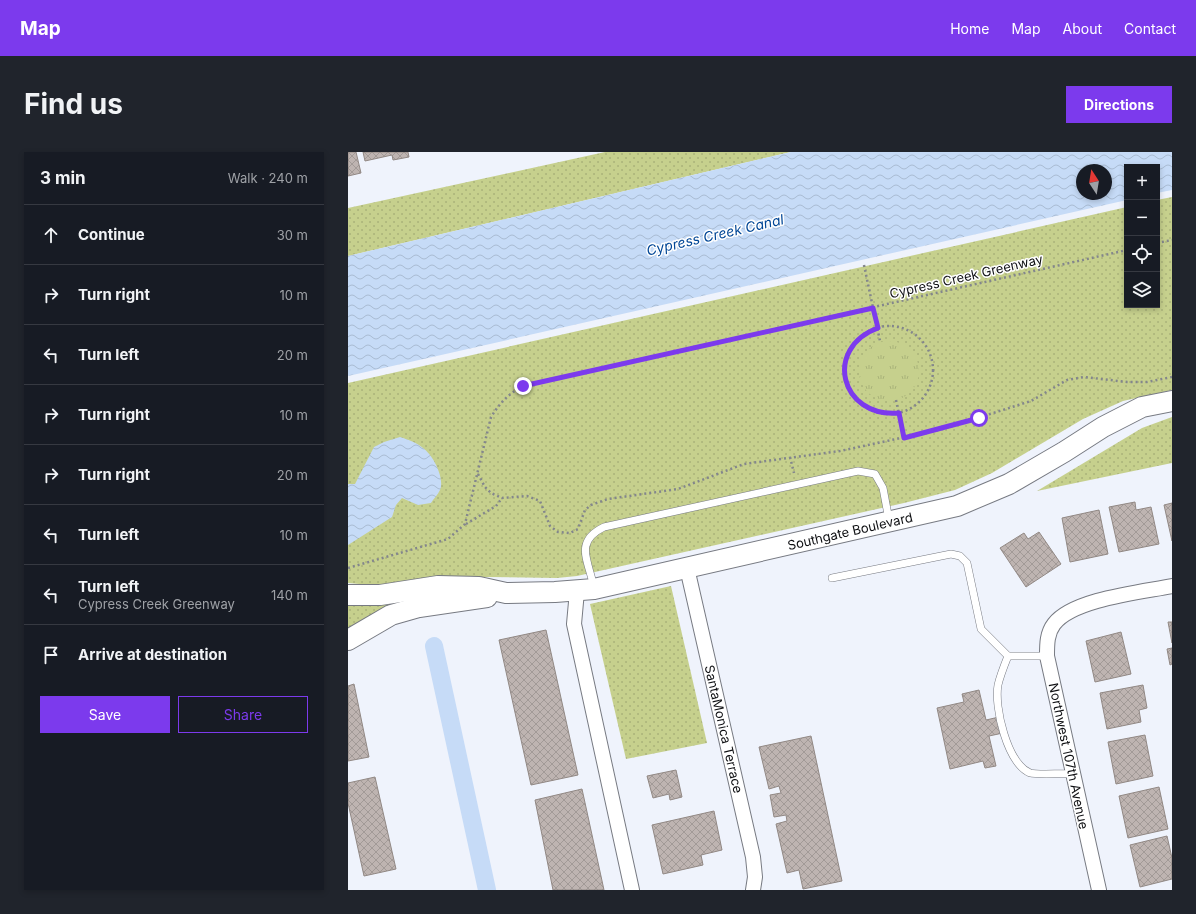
<!DOCTYPE html>
<meta charset="utf-8">
<style>
body{margin:0;font-family:Inter,sans-serif;background:#20242c;color:#f1f3f6}
.controls{position:absolute;right:12px;top:12px;display:grid;overflow:hidden;border-radius:0px;box-shadow:0 2px 6px #0003}
.controls button{width:36px;height:36px;display:grid;place-items:center;padding:0;border:0;border-bottom:1px solid #363941;background:#171b24;color:#f1f3f6;font:20px sans-serif}
.compass{position:absolute;left:728px;top:12px;width:36px;height:36px;border-radius:50%;background:#171b24;box-shadow:0 2px 6px #0003;rotate:348deg}
.stop{position:absolute;width:12px;height:12px;margin:-9px;border:3px solid #7c3aed;border-radius:50%;background:#fff}
.stop.end{background:#7c3aed;border-color:#fff;box-shadow:0 1px 4px #0008}
.list{margin:0;padding:0;list-style:none}
h2{display:flex;justify-content:space-between;align-items:center;height:52px;margin:0;padding:0 16px;font-size:17px}
h2 small{font-size:13px;font-weight:400;color:#9ea1a6}
.list li{display:grid;grid-template-columns:26px 1fr auto;gap:12px;align-items:center;box-sizing:border-box;height:60px;padding:0 16px;border-top:1px solid #363941}
.list b{display:block;font-size:15px;white-space:nowrap}
.list p{margin:0;font-size:13px;white-space:nowrap;color:#9ea1a6}
.list em{font-size:13px;font-style:normal;color:#9ea1a6}
.actions{display:flex;gap:8px;padding:12px 16px}
.actions a{flex:1;padding:9px 0;border:1px solid #7c3aed;border-radius:0px;text-align:center;font-size:14px;color:#7c3aed}
.actions .main{background:#7c3aed;color:#fff}
.icon{flex:none;width:22px;height:22px;fill:none;stroke:currentColor;stroke-width:2;stroke-linecap:round;stroke-linejoin:round}
.map{position:relative;flex:none;width:824px;height:738px;overflow:hidden;border-radius:0px}
header{display:flex;align-items:center;gap:24px;box-sizing:border-box;height:56px;padding:0 20px;background:#7c3aed;color:#fff}
header strong{font-size:19px}
nav{display:flex;gap:22px;margin-inline-start:auto;font-size:14px}
.intro{display:flex;align-items:center;justify-content:space-between;box-sizing:border-box;height:96px;padding:0 24px}
h1{margin:0;font-size:28px}
.button{padding:10px 18px;border-radius:0px;background:#7c3aed;color:#fff;font-size:14px;font-weight:700}
main{display:flex;gap:24px;padding:0 24px}
aside{flex:1;background:#171b24;border-radius:0px;box-shadow:0 2px 6px #0003}
.map>svg:first-child{display:block}
.grass{fill:url(#grass-dots)}
.park{fill:url(#park-tufts)}
.water{fill:url(#water-waves);fill-rule:evenodd}
.lines{fill:none;stroke-linecap:round;stroke-linejoin:round}
.canal{stroke:#c6dbf7;stroke-width:18}
.building{fill:url(#building-cross-hatch);stroke:#918884}
.lane-casing{stroke:#777a82;stroke-width:8}
.street-casing{stroke:#777a82;stroke-width:16}
.secondary-casing{stroke:#777a82;stroke-width:22}
.path{stroke:#83868c;stroke-width:2.5;stroke-dasharray:2 3;stroke-linecap:butt}
.lane{stroke:#fff;stroke-width:7}
.street{stroke:#fff;stroke-width:14}
.secondary{stroke:#fff;stroke-width:20}
.route{stroke:#7c3aed;stroke-width:5}
.labels{text-anchor:middle;stroke-width:3;stroke-linejoin:round;paint-order:stroke}
.street-label{font-size:13px;fill:#0f1013;stroke:#fff}
.water-label{font-size:14px;font-style:italic;fill:#004696;stroke:#fff}
</style>
<header>
<strong>Map</strong>
<nav><a>Home</a><a>Map</a><a>About</a><a>Contact</a></nav>
</header>
<div class="intro"><h1>Find us</h1><a class="button">Directions</a></div>
<main>
<aside>
<h2>3 min<small>Walk · 240 m</small></h2>
<ul class="list">
<li><svg class="icon" aria-label="ahead" viewBox="0 0 24 24"><path d="M12 20V5M6 11l6-6 6 6"/></svg><div><b>Continue</b></div><em>30 m</em></li>
<li><svg class="icon" aria-label="right" viewBox="0 0 24 24"><path d="M7 20v-9h11M14 6l5 5-5 5"/></svg><div><b>Turn right</b></div><em>10 m</em></li>
<li><svg class="icon" aria-label="left" viewBox="0 0 24 24"><path d="M17 20v-9H6M10 6l-5 5 5 5"/></svg><div><b>Turn left</b></div><em>20 m</em></li>
<li><svg class="icon" aria-label="right" viewBox="0 0 24 24"><path d="M7 20v-9h11M14 6l5 5-5 5"/></svg><div><b>Turn right</b></div><em>10 m</em></li>
<li><svg class="icon" aria-label="right" viewBox="0 0 24 24"><path d="M7 20v-9h11M14 6l5 5-5 5"/></svg><div><b>Turn right</b></div><em>20 m</em></li>
<li><svg class="icon" aria-label="left" viewBox="0 0 24 24"><path d="M17 20v-9H6M10 6l-5 5 5 5"/></svg><div><b>Turn left</b></div><em>10 m</em></li>
<li><svg class="icon" aria-label="left" viewBox="0 0 24 24"><path d="M17 20v-9H6M10 6l-5 5 5 5"/></svg><div><b>Turn left</b><p>Cypress Creek Greenway</p></div><em>140 m</em></li>
<li><svg class="icon" aria-label="arrive" viewBox="0 0 24 24"><path d="M6 21V4h12l-3 4 3 4H6"/></svg><div><b>Arrive at destination</b></div></li>
</ul>
<div class="actions"><a class="main">Save</a><a>Share</a></div>
</aside>
<div class="map">
<svg width="824" height="738" viewBox="0 0 824 738">
<defs>
<pattern id="grass-dots" width="8" height="8" patternUnits="userSpaceOnUse"><rect width="8" height="8" fill="#c6d08d"/><path d="M2 2h.1M6 6h.1" fill="none" stroke="#a9b279" stroke-width="1.8" stroke-linecap="round"/></pattern>
<pattern id="park-tufts" width="24" height="20" patternUnits="userSpaceOnUse"><rect width="24" height="20" fill="#c6d08d"/><path d="M3 7l-1-3M5 7V3M7 7l1-3M15 17l-1-3M17 17v-4M19 17l1-3" fill="none" stroke="#a9b279"/></pattern>
<pattern id="water-waves" width="16" height="10" patternUnits="userSpaceOnUse"><rect width="16" height="10" fill="#c6dbf7"/><path d="M0 5q4-4 8 0t8 0" fill="none" stroke="#a9bbd3"/></pattern>
<pattern id="building-cross-hatch" width="8" height="8" patternUnits="userSpaceOnUse"><rect width="8" height="8" fill="#beb4b1"/><path d="M0 0l8 8M0 8l8-8" fill="none" stroke="#a29a97"/></pattern>
</defs>
<rect width="100%" height="100%" fill="#eff3fc"/>
<g class="grass">
<path d="M 257,0 L 443,0 L 0,104 L 0,56 Z"/>
<path d="M 824,45 L 824,238 L 775,249 L 735,267 L 644,321 L 607,338 L 556,351 L 229,424 L 209,426 L 141,425 L 77,426 L 34,434 L 0,431 L 0,231 L 779,55 L 779,153 L 809,153 L 809,48 Z"/>
<path d="M 824,265 L 824,311 L 689,339 L 794,276 Z"/>
<path d="M 323,434 L 359,591 L 278,607 L 242,452 Z"/>
<path d="M 56,445 L 58,451 L 0,479 L 0,449 Z"/>
</g>
<circle class="park" cx="541" cy="219" r="30"/>
<g class="water">
<path d="M 443,0 L 824,0 L 824,38 L 809,41 L 809,15 L 779,15 L 779,48 L 0,224 L 0,104 ZM 734,18 L 758,18 L 758,42 L 734,42 Z"/>
<path d="M 52,285 C 61,288 68,290 75,296 C 85,303 97,326 92,338 C 90,343 85,347 83,351 L 70,353 L 54,346 L 48,353 L 44,365 L 0,393 L 0,332 L 7,332 L 26,295 L 36,290 Z"/>
</g>
<g class="lines">
<path class="canal" d="M 86,494 L 139,738"/>
</g>
<g class="building">
<path d="M 0,0 L 8,0 L 13,21 L 0,24 Z"/>
<path d="M 15,0 L 60,0 L 61,5 L 45,8 L 44,3 L 17,9 Z"/>
<path d="M 787,350 L 788,358 L 803,355 L 811,392 L 771,400 L 761,355 Z"/>
<path d="M 824,351 L 824,389 L 816,353 Z"/>
<path d="M 751,358 L 760,402 L 722,410 L 714,366 Z"/>
<path d="M 691,380 L 713,412 L 678,435 L 652,396 L 676,381 L 680,387 Z"/>
<path d="M 820,470 L 824,470 L 824,491 Z"/>
<path d="M 198,478 L 230,623 L 183,633 L 151,488 Z"/>
<path d="M 773,480 L 783,522 L 747,530 L 738,489 Z"/>
<path d="M 824,496 L 824,512 L 822,513 L 819,497 Z"/>
<path d="M 6,532 L 21,605 L 0,609 L 0,534 Z"/>
<path d="M 795,533 L 799,556 L 791,558 L 793,570 L 759,577 L 752,541 Z"/>
<path d="M 631,538 L 638,568 L 651,565 L 655,581 L 641,584 L 648,614 L 637,616 L 635,609 L 602,617 L 589,556 L 616,550 L 614,542 Z"/>
<path d="M 797,583 L 805,624 L 768,632 L 760,590 Z"/>
<path d="M 463,584 L 494,729 L 455,737 L 451,718 L 439,721 L 428,672 L 439,669 L 438,663 L 426,665 L 422,643 L 433,641 L 431,634 L 421,637 L 411,595 Z"/>
<path d="M 328,618 L 334,645 L 322,648 L 321,642 L 305,646 L 299,624 Z"/>
<path d="M 27,625 L 48,717 L 16,724 L 0,651 L 0,631 Z"/>
<path d="M 811,635 L 820,677 L 780,686 L 771,644 Z"/>
<path d="M 234,637 L 256,738 L 205,738 L 187,648 Z"/>
<path d="M 366,659 L 374,698 L 353,703 L 355,713 L 315,722 L 304,673 Z"/>
<path d="M 819,684 L 824,706 L 824,727 L 792,735 L 782,693 Z"/>
</g>
<g class="lines">
<g class="lane-casing">
<g id="lane">
<path d="M 484,426 L 603,402 L 612,404 L 619,411 L 633,477 L 660,504 L 699,504"/>
<path d="M 246,436 C 241,409 225,390 256,375 L 510,319 L 527,322 L 535,336 L 541,368"/>
<path d="M 660,504 C 656,514 652,524 650,533 C 646,555 659,611 682,621 C 689,623 716,621 725,622"/>
</g>
</g>
<g class="street-casing">
<g id="street">
<path d="M 339,416 L 405,705 L 407,725 L 405,738"/>
<path d="M 229,439 L 226,472 L 284,738"/>
<path d="M 751,738 L 699,504 C 699,492 699,481 706,472 C 725,447 794,440 824,434"/>
</g>
</g>
<g class="secondary-casing">
<g id="secondary">
<path d="M 0,443 L 32,443 L 90,434 L 131,435 L 158,441 L 207,440 L 246,437 L 609,354 L 661,332 L 716,300 L 755,275 L 794,255 L 824,249"/>
<path d="M 0,488 L 43,463 L 71,455 L 139,445"/>
</g>
</g>
<g class="path">
<path d="M 809,91 L 824,88"/>
<path d="M 516,113 L 532,189"/>
<circle cx="541" cy="218" r="44"/>
<path d="M 548,248 L 556,286"/>
<path d="M 442,305 L 446,321"/>
<path d="M 130,322 L 137,335 L 143,341 L 154,346 L 179,344 L 192,349 L 202,374 L 210,380 L 222,381 L 230,377 L 237,358 L 243,353 L 260,347 L 330,337 L 396,312 L 492,299 L 595,277 L 683,249 L 719,228 L 736,225 L 779,230 L 799,230 L 824,225"/>
<path d="M 118,372 L 148,354 L 154,346"/>
<path d="M 0,416 L 100,387 L 117,372 L 143,265 C 152,251 160,242 175,234 L 779,98"/>
</g>
<use href="#lane" class="lane"/>
<use href="#street" class="street"/>
<use href="#secondary" class="secondary"/>
</g>
<g class="lines">
<path class="route" d="M 175,234 L 525,156 L 530,176 C 475,196 492,266 551,261 L 556,286 L 631,266"/>
</g>
<g class="labels">
<g class="street-label">
<text transform="translate(618 124) rotate(-13)" y="5">Cypress Creek Greenway</text>
<text transform="translate(502 379) rotate(-13)" y="5">Southgate Boulevard</text>
<text transform="translate(376 577) rotate(77)" y="5">SantaMonica Terrace</text>
<text transform="translate(721 604) rotate(78)" y="5">Northwest 107th Avenue</text>
</g>
<g class="water-label">
<text transform="translate(367 83) rotate(-13)" y="5">Cypress Creek Canal</text>
</g>
</g>
</svg>
<div class="controls">
<button>+</button>
<button>−</button>
<button><svg class="icon" aria-label="locate" viewBox="0 0 24 24"><circle cx="12" cy="12" r="6"/><path d="M12 2v4M12 18v4M2 12h4M18 12h4"/></svg></button>
<button><svg class="icon" aria-label="layers" viewBox="0 0 24 24"><path d="M12 4l9 5-9 5-9-5zM3 14l9 5 9-5"/></svg></button>
</div>
<svg class="compass" viewBox="-18 -18 36 36"><path d="M0-13l5 13h-10z" fill="#e53935"/><path d="M0 13l5-13h-10z" fill="#9ea1a6"/></svg>
<div class="stop" style="left:631px;top:266px"></div>
<div class="stop end" style="left:175px;top:234px"></div>
</div>
</main>
